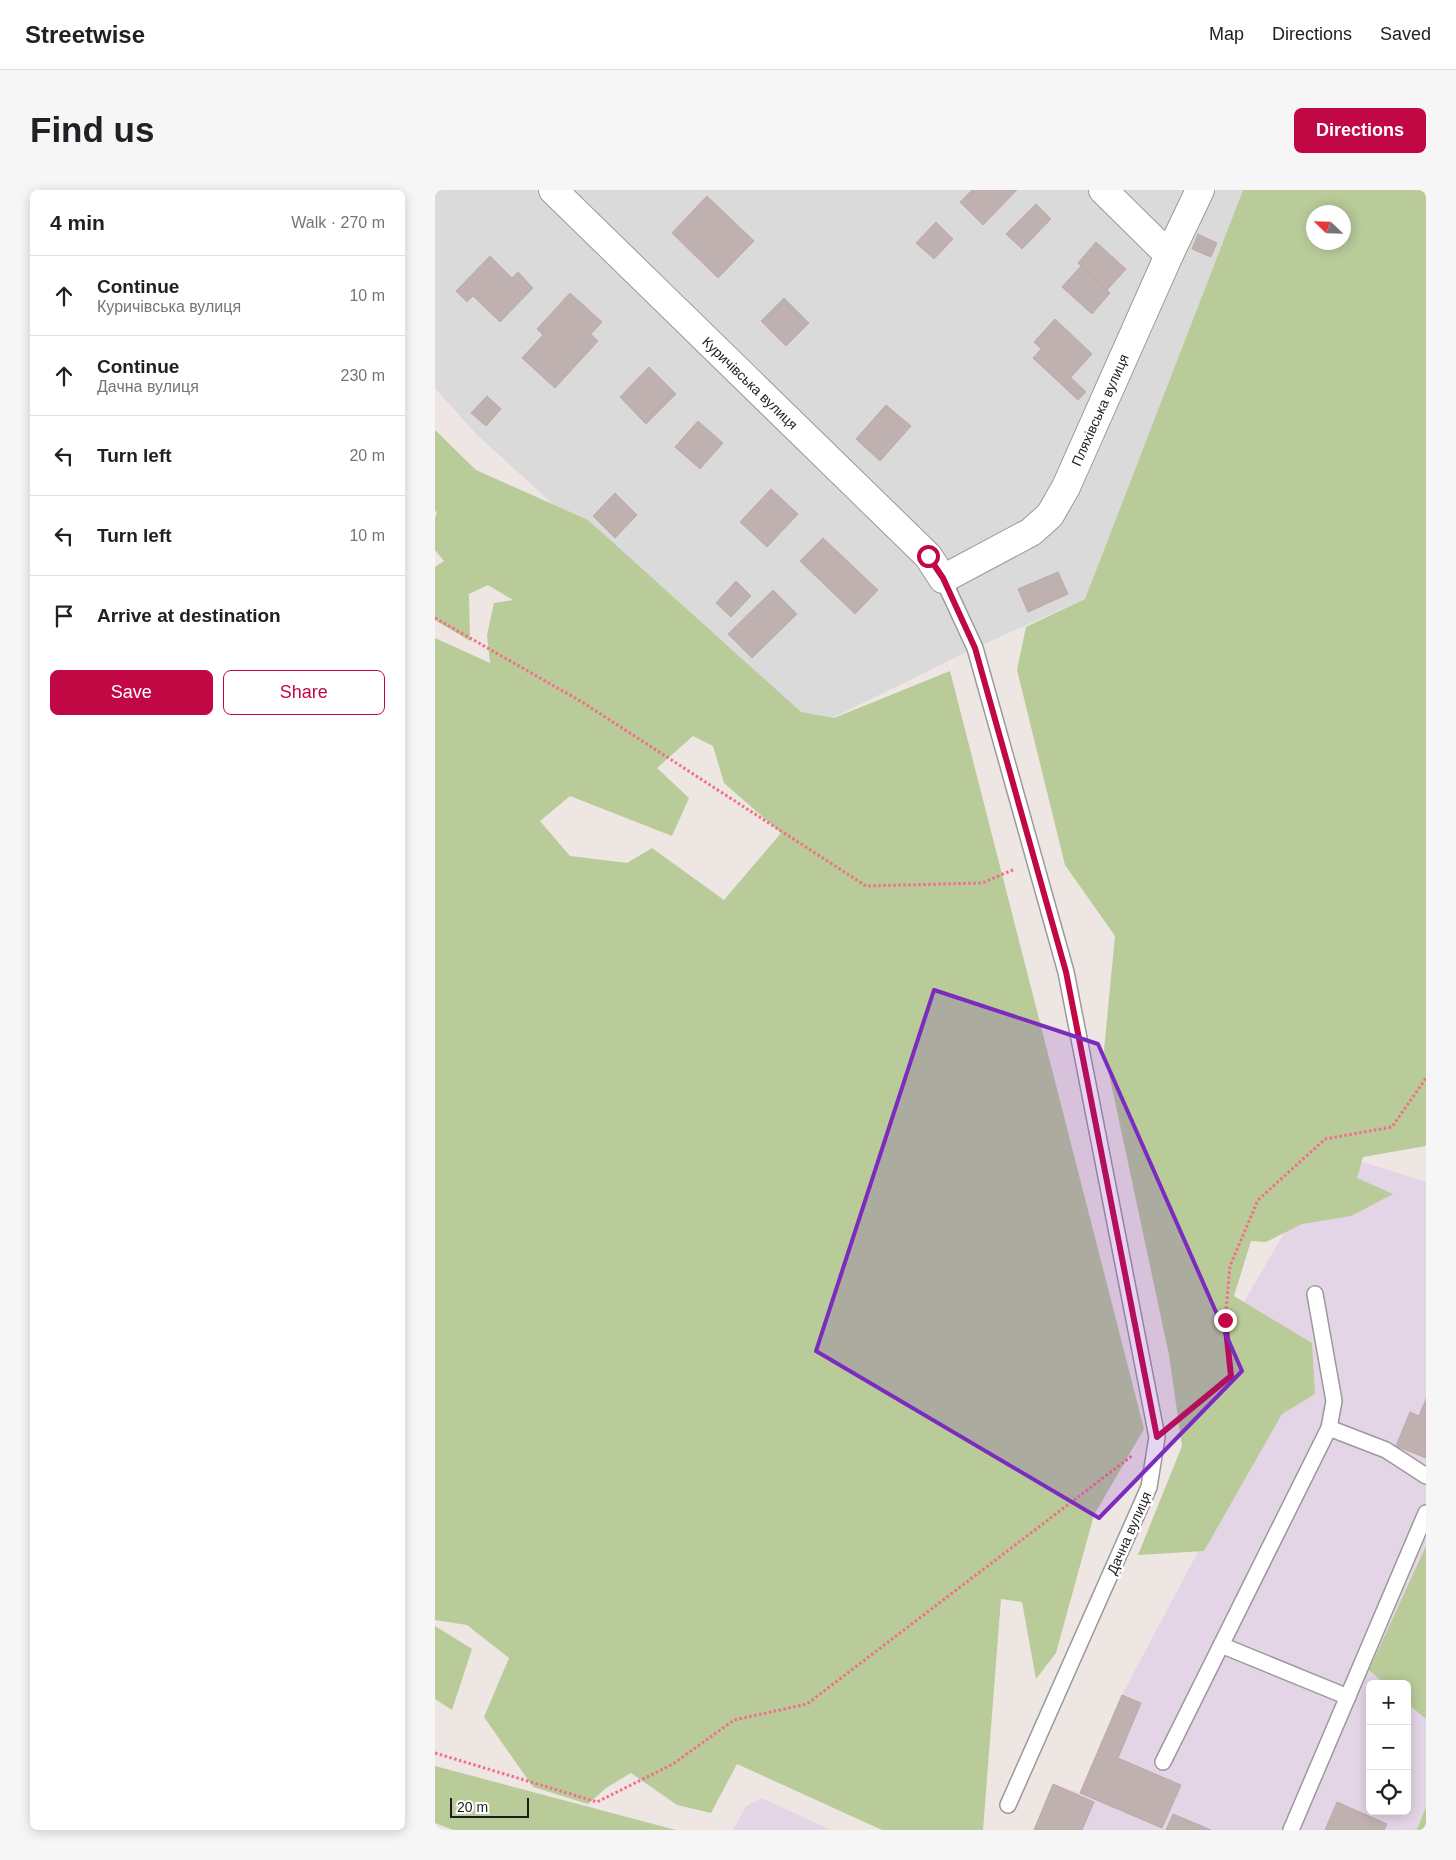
<!DOCTYPE html>
<meta charset="utf-8">
<style>
body{margin:0;font-family:Arial,sans-serif;background:#f6f6f6;color:#202124}
.controls{position:absolute;right:15px;bottom:15px;display:grid;overflow:hidden;border-radius:8px;box-shadow:0 2px 12px #0003}
.controls button{width:45px;height:45px;display:grid;place-items:center;padding:0;border:0;border-bottom:1px solid #e0e0e0;background:#fff;color:#202124;font:25px sans-serif}
.compass{position:absolute;left:871px;top:15px;width:45px;height:45px;border-radius:50%;background:#fff;box-shadow:0 2px 12px #0003;rotate:293deg}
.scale{position:absolute;left:15px;bottom:12px;width:79px;box-sizing:border-box;padding-left:5px;border:2px solid #1d1d1d;border-top:0;font-size:14px;line-height:18px;white-space:nowrap;color:#1d1d1d;-webkit-text-stroke:4px #fff;paint-order:stroke}
.stop{position:absolute;width:15px;height:15px;margin:-11px;border:4px solid #c20844;border-radius:50%;background:#fff}
.stop.end{background:#c20844;border-color:#fff;box-shadow:0 1px 5px #0008}
.list{margin:0;padding:0;list-style:none}
h2{display:flex;justify-content:space-between;align-items:center;height:65px;margin:0;padding:0 20px;font-size:21px}
h2 small{font-size:16px;font-weight:400;color:#757577}
.list li{display:grid;grid-template-columns:32px 1fr auto;gap:15px;align-items:center;box-sizing:border-box;height:80px;padding:0 20px;border-top:1px solid #e0e0e0}
.list b{display:block;font-size:19px;white-space:nowrap}
.list p{margin:0;font-size:16px;white-space:nowrap;color:#757577}
.list em{font-size:16px;font-style:normal;color:#757577}
.actions{display:flex;gap:10px;padding:15px 20px}
.actions a{flex:1;padding:11px 0;border:1px solid #c20844;border-radius:8px;text-align:center;font-size:18px;color:#c20844}
.actions .main{background:#c20844;color:#fff}
.icon{flex:none;width:28px;height:28px;fill:none;stroke:currentColor;stroke-width:2;stroke-linecap:round;stroke-linejoin:round}
.map{position:relative;flex:none;width:991px;height:1640px;overflow:hidden;border-radius:8px}
header{display:flex;align-items:center;gap:30px;box-sizing:border-box;height:70px;padding:0 25px;background:#fff;border-bottom:1px solid #e0e0e0}
header strong{font-size:24px}
nav{display:flex;gap:28px;margin-inline-start:auto;font-size:18px}
.intro{display:flex;align-items:center;justify-content:space-between;box-sizing:border-box;height:120px;padding:0 30px}
h1{margin:0;font-size:35px}
.button{padding:12px 22px;border-radius:8px;background:#c20844;color:#fff;font-size:18px;font-weight:700}
main{display:flex;gap:30px;padding:0 30px}
aside{flex:1;background:#fff;border-radius:8px;box-shadow:0 2px 12px #0003}
.map>svg:first-child{display:block}
.residential{fill:#dbdada}
.industrial{fill:#e4d5e6;fill-rule:evenodd}
.forest{fill:#b8cb99;fill-rule:evenodd}
.building{fill:#beb1af;stroke:#bfa9a6}
.lines{fill:none;stroke-linecap:round;stroke-linejoin:round}
.lane-casing{stroke:#9a9a9a;stroke-width:18}
.street-casing{stroke:#9a9a9a;stroke-width:30}
.path{stroke:#f46d8b;stroke-width:3;stroke-dasharray:2.5 2.5;stroke-linecap:butt}
.lane{stroke:#fff;stroke-width:15}
.street{stroke:#fff;stroke-width:28}
.route{stroke:#c20844;stroke-width:6}
.marked{fill:#7b2cbf;fill-opacity:0.2;stroke:#7b2cbf;stroke-width:4;stroke-linejoin:round}
.labels{text-anchor:middle;stroke-width:5;stroke-linejoin:round;paint-order:stroke}
.street-label{font-size:14px;fill:#1d1d1d;stroke:#fff}
</style>
<header>
<strong>Streetwise</strong>
<nav><a>Map</a><a>Directions</a><a>Saved</a></nav>
</header>
<div class="intro"><h1>Find us</h1><a class="button">Directions</a></div>
<main>
<aside>
<h2>4 min<small>Walk · 270 m</small></h2>
<ul class="list">
<li><svg class="icon" aria-label="ahead" viewBox="0 0 24 24"><path d="M12 20V5M6 11l6-6 6 6"/></svg><div><b>Continue</b><p>Куричівська вулиця</p></div><em>10 m</em></li>
<li><svg class="icon" aria-label="ahead" viewBox="0 0 24 24"><path d="M12 20V5M6 11l6-6 6 6"/></svg><div><b>Continue</b><p>Дачна вулиця</p></div><em>230 m</em></li>
<li><svg class="icon" aria-label="left" viewBox="0 0 24 24"><path d="M17 20v-9H6M10 6l-5 5 5 5"/></svg><div><b>Turn left</b></div><em>20 m</em></li>
<li><svg class="icon" aria-label="left" viewBox="0 0 24 24"><path d="M17 20v-9H6M10 6l-5 5 5 5"/></svg><div><b>Turn left</b></div><em>10 m</em></li>
<li><svg class="icon" aria-label="arrive" viewBox="0 0 24 24"><path d="M6 21V4h12l-3 4 3 4H6"/></svg><div><b>Arrive at destination</b></div></li>
</ul>
<div class="actions"><a class="main">Save</a><a>Share</a></div>
</aside>
<div class="map">
<svg width="991" height="1640" viewBox="0 0 991 1640">
<rect width="100%" height="100%" fill="#eee6e3"/>
<path class="residential" d="M 0,0 L 808,0 L 650,409 L 540,458 L 385,534 L 353,528 L 41,244 L 0,198 Z"/>
<g class="industrial">
<path d="M 896,962 L 991,992 L 991,1640 L 599,1640 L 618,1594 L 645,1603 L 687,1505 L 847,1203 L 803,1122 ZM 935,1494 L 972,1494 L 972,1621 L 935,1621 Z"/>
<path d="M 327,1608 L 396,1640 L 298,1640 L 311,1616 Z"/>
</g>
<g class="forest">
<path d="M 808,0 L 991,0 L 991,956 L 928,967 L 922,988 L 958,1004 L 916,1026 L 867,1034 L 831,1052 L 816,1051 L 799,1106 L 877,1153 L 880,1204 L 847,1224 L 769,1361 L 703,1365 L 747,1256 L 734,1165 L 669,860 L 680,746 L 630,675 L 582,480 L 591,437 L 650,409 ZM 908,22 L 908,52 L 878,52 L 878,22 Z"/>
<path d="M 0,240 L 41,280 L 153,330 L 366,522 L 399,528 L 515,481 L 709,1239 L 659,1325 L 621,1463 L 601,1489 L 587,1412 L 566,1409 L 548,1640 L 447,1640 L 302,1574 L 276,1623 L 242,1615 L 196,1583 L 171,1598 L 153,1614 L 98,1597 L 49,1527 L 74,1468 L 32,1435 L 0,1430 L 0,448 L 55,473 L 52,445 L 59,413 L 78,410 L 53,395 L 34,404 L 35,451 L 0,430 L 0,377 L 9,371 L 0,360 L 0,328 L 2,322 L 0,321 ZM 258,546 L 278,556 L 289,593 L 346,643 L 289,710 L 217,658 L 192,673 L 135,666 L 105,631 L 135,606 L 237,646 L 254,608 L 222,578 Z"/>
<path d="M 991,1356 L 991,1529 L 972,1513 L 972,1494 L 950,1494 L 934,1480 Z"/>
<path d="M 0,1436 L 37,1459 L 17,1520 L 0,1509 Z"/>
<path d="M 0,1576 L 241,1640 L 18,1640 L 0,1633 Z"/>
<path d="M 991,1617 L 991,1640 L 982,1640 Z"/>
</g>
<g class="building">
<path d="M 537,0 L 582,0 L 548,35 L 525,12 Z"/>
<path d="M 272,6 L 319,51 L 283,88 L 237,43 Z"/>
<path d="M 601,14 L 616,29 L 587,59 L 571,44 Z"/>
<path d="M 501,32 L 518,49 L 499,69 L 481,53 Z"/>
<path d="M 763,44 L 782,53 L 776,67 L 757,59 Z"/>
<path d="M 661,52 L 691,79 L 672,100 L 643,73 Z"/>
<path d="M 55,66 L 77,88 L 83,82 L 98,98 L 65,132 L 38,106 L 32,112 L 21,101 Z"/>
<path d="M 646,76 L 675,103 L 657,124 L 627,97 Z"/>
<path d="M 135,103 L 167,132 L 156,144 L 163,151 L 120,198 L 87,168 L 108,145 L 102,139 Z"/>
<path d="M 349,108 L 374,133 L 351,156 L 326,131 Z"/>
<path d="M 620,129 L 657,164 L 636,187 L 599,152 Z"/>
<path d="M 606,159 L 651,202 L 643,210 L 598,168 Z"/>
<path d="M 214,177 L 241,204 L 211,234 L 185,207 Z"/>
<path d="M 52,206 L 66,219 L 51,236 L 36,223 Z"/>
<path d="M 451,215 L 476,236 L 445,271 L 421,249 Z"/>
<path d="M 263,231 L 288,253 L 265,279 L 240,257 Z"/>
<path d="M 336,299 L 363,324 L 332,357 L 305,332 Z"/>
<path d="M 180,303 L 202,325 L 180,348 L 158,326 Z"/>
<path d="M 388,348 L 443,400 L 420,424 L 365,371 Z"/>
<path d="M 623,382 L 633,404 L 593,422 L 583,399 Z"/>
<path d="M 301,391 L 316,406 L 296,427 L 281,413 Z"/>
<path d="M 338,400 L 362,424 L 317,468 L 293,444 Z"/>
<path d="M 991,1209 L 991,1268 L 961,1256 L 975,1222 L 984,1226 Z"/>
<path d="M 687,1505 L 706,1513 L 683,1568 L 746,1595 L 727,1638 L 645,1603 Z"/>
<path d="M 618,1594 L 659,1612 L 647,1640 L 599,1640 Z"/>
<path d="M 902,1612 L 952,1634 L 949,1640 L 890,1640 Z"/>
<path d="M 738,1624 L 776,1640 L 731,1640 Z"/>
</g>
<g class="lines">
<g class="lane-casing">
<g id="lane">
<path d="M 508,389 L 540,458 L 631,782 L 722,1247 L 714,1297 L 573,1615"/>
<path d="M 894,1238 L 951,1260 L 991,1286"/>
<path d="M 786,1455 L 913,1507"/>
<path d="M 728,1572 L 894,1238 L 899,1211 L 880,1104"/>
<path d="M 856,1640 L 991,1323"/>
</g>
</g>
<g class="street-casing">
<g id="street">
<path d="M 118,0 L 493,366 L 508,389 L 596,342 L 615,325 L 631,297 L 734,65 L 765,0"/>
<path d="M 668,0 L 734,65"/>
</g>
</g>
<g class="path">
<path d="M 0,428 L 147,512 L 431,696 L 547,693 L 580,679"/>
<path d="M 740,1232 L 796,1186 L 790,1131 L 795,1076 L 823,1010 L 890,949 L 957,937 L 991,888"/>
<path d="M 0,1563 L 162,1612 L 238,1574 L 299,1530 L 372,1514 L 698,1265"/>
</g>
<use href="#lane" class="lane"/>
<use href="#street" class="street"/>
</g>
<g class="lines">
<path class="route" d="M 493,366 L 508,388 L 540,458 L 631,782 L 722,1247 L 796,1186 L 790,1130"/>
</g>
<path class="marked" d="M 499,800 L 663,854 L 807,1181 L 664,1328 L 381,1161 Z"/>
<g class="labels">
<g class="street-label">
<text transform="translate(315 193) rotate(44)" y="5">Куричівська вулиця</text>
<text transform="translate(665 220) rotate(-66)" y="5">Пляхівська вулиця</text>
<text transform="translate(694 1343) rotate(-66)" y="5">Дачна вулиця</text>
</g>
</g>
</svg>
<div class="controls">
<button>+</button>
<button>−</button>
<button><svg class="icon" aria-label="locate" viewBox="0 0 24 24"><circle cx="12" cy="12" r="6"/><path d="M12 2v4M12 18v4M2 12h4M18 12h4"/></svg></button>
</div>
<svg class="compass" viewBox="-18 -18 36 36"><path d="M0-13l5 13h-10z" fill="#e53935"/><path d="M0 13l5-13h-10z" fill="#757577"/></svg>
<div class="scale">20 m</div>
<div class="stop" style="left:493px;top:366px"></div>
<div class="stop end" style="left:790px;top:1130px"></div>
</div>
</main>
